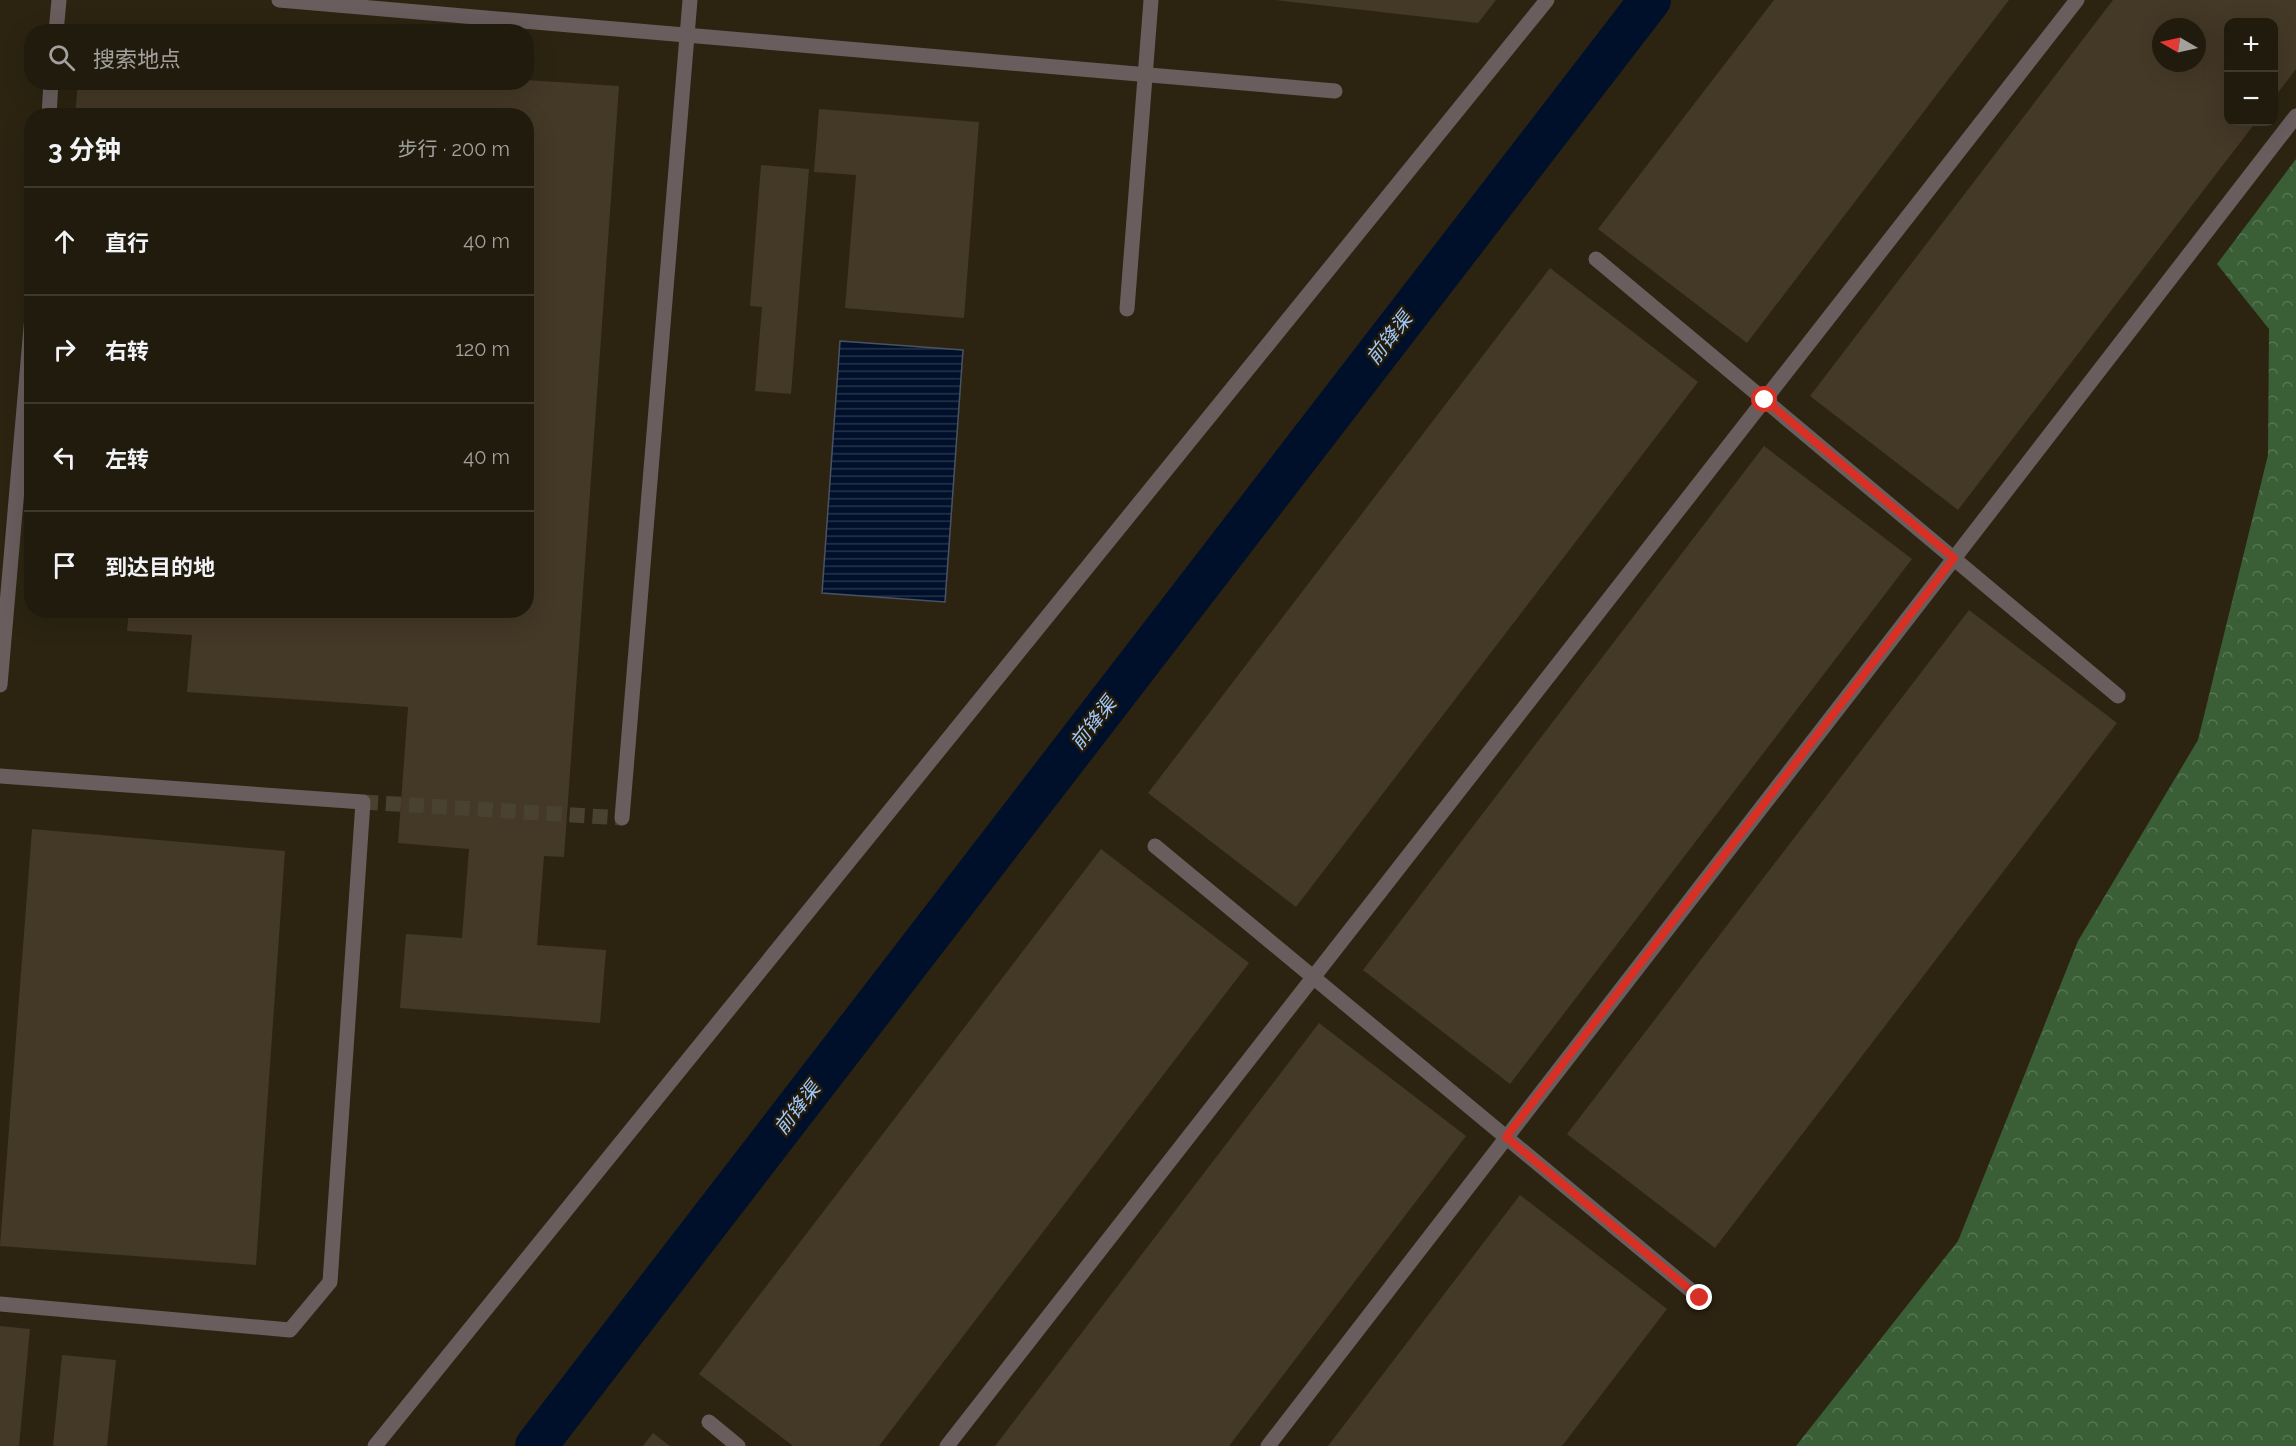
<!DOCTYPE html>
<html lang="zh">
<meta charset="utf-8">
<style>
body{margin:0;font-family:Raleway,"Noto Sans SC",sans-serif;background:#292416;color:#f1f3f6}
.controls{position:absolute;right:18px;top:18px;display:grid;overflow:hidden;border-radius:12px;box-shadow:0 6px 24px #0002}
.controls button{width:54px;height:54px;display:grid;place-items:center;padding:0;border:0;border-bottom:2px solid #3e392e;background:#211b0d;color:#f1f3f6;font:30px sans-serif}
.compass{position:absolute;left:2152px;top:18px;width:54px;height:54px;border-radius:50%;background:#211b0d;box-shadow:0 6px 24px #0002;rotate:279deg}
.stop{position:absolute;width:18px;height:18px;margin:-14px;border:4px solid #d93025;border-radius:50%;background:#fff}
.stop.end{background:#d93025;border-color:#fff;box-shadow:0 2px 6px #0008}
.list{margin:0;padding:0;list-style:none}
h2{display:flex;justify-content:space-between;align-items:center;height:78px;margin:0;padding:0 24px;font-size:26px}
h2 small{font-size:20px;font-weight:400;color:#a2a19d}
.list li{display:grid;grid-template-columns:39px 1fr auto;gap:18px;align-items:center;box-sizing:border-box;height:108px;padding:0 24px;border-top:2px solid #3e392e}
.list b{display:block;font-size:22px;white-space:nowrap}
.list em{font-size:20px;font-style:normal;color:#a2a19d}
.icon{flex:none;width:33px;height:33px;fill:none;stroke:currentColor;stroke-width:2;stroke-linecap:round;stroke-linejoin:round}
.map{position:relative;flex:none;width:2296px;height:1446px;overflow:hidden}
.search{position:absolute;background:#211b0d;box-shadow:0 6px 24px #0002;left:24px;top:24px;width:510px;height:66px;display:flex;align-items:center;gap:15px;box-sizing:border-box;padding:0 21px;border-radius:24px;color:#a2a19d;font-size:22px}
.panel{position:absolute;background:#211b0d;box-shadow:0 6px 24px #0002;left:24px;top:108px;width:510px;height:510px;border-radius:24px}
.map>svg:first-child{display:block}
.forest{fill:url(#forest-crowns)}
.water{fill:url(#water-rules);stroke:#495262;stroke-width:1.5}
.lines{fill:none;stroke-linecap:round;stroke-linejoin:round}
.canal{stroke:#00102b;stroke-width:42}
.building{fill:#443826;fill-rule:evenodd}
.street-tunnel{stroke:#4a4230;stroke-width:15;stroke-dasharray:15 8;stroke-linecap:butt}
.lane{stroke:#695d5e;stroke-width:15}
.street{stroke:#695d5e;stroke-width:15}
.route{stroke:#d93025;stroke-width:8}
.labels{text-anchor:middle;stroke-width:5;stroke-linejoin:round;paint-order:stroke}
.water-label{font-size:20px;font-style:italic;fill:#9fc7fb;stroke:#231b08}
</style>
<div class="map">
<svg width="2296" height="1446" viewBox="0 0 2296 1446">
<defs>
<pattern id="forest-crowns" width="20" height="18" patternUnits="userSpaceOnUse" patternTransform="scale(1.5)"><rect width="20" height="18" fill="#3a5e36"/><path d="M2 6a3 3 0 1 1 6 0M12 15a3 3 0 1 1 6 0" fill="none" stroke="#577553"/></pattern>
<pattern id="water-rules" width="6" height="5" patternUnits="userSpaceOnUse" patternTransform="scale(1.5)"><rect width="6" height="5" fill="#00102b"/><path d="M0 2.5h6" fill="none" stroke="#263349"/></pattern>
</defs>
<rect width="100%" height="100%" fill="#2c2411"/>
<path class="forest" d="M 2296,159 L 2296,1446 L 1796,1446 L 1958,1241 L 2078,941 L 2198,740 L 2268,455 L 2269,329 L 2217,264 Z"/>
<path class="water" d="M 840,341 L 963,350 L 945,602 L 822,593 Z"/>
<g class="lines">
<path class="canal" d="M 536,1446 L 1650,0"/>
</g>
<g class="building">
<path d="M 1275,0 L 1496,0 L 1478,23 Z"/>
<path d="M 1774,0 L 2009,0 L 1747,343 L 1598,229 Z"/>
<path d="M 2113,0 L 2296,0 L 2296,69 L 2274,98 L 2274,22 L 2228,22 L 2228,122 L 2256,122 L 1958,510 L 1810,396 ZM 2161,27 L 2197,27 L 2197,63 L 2161,63 Z"/>
<path d="M 526,80 L 619,86 L 564,857 L 544,856 L 537,945 L 606,950 L 600,1023 L 400,1008 L 406,934 L 462,938 L 469,849 L 398,843 L 408,707 L 187,692 L 192,635 L 127,631 L 129,610 L 526,610 L 526,116 L 75,116 L 78,82 L 526,82 Z"/>
<path d="M 819,109 L 979,122 L 964,318 L 845,308 L 856,175 L 814,172 Z"/>
<path d="M 761,165 L 809,169 L 791,394 L 755,391 L 762,307 L 750,306 Z"/>
<path d="M 1550,268 L 1698,382 L 1296,907 L 1148,793 Z"/>
<path d="M 1764,446 L 1912,559 L 1510,1084 L 1363,970 Z"/>
<path d="M 1969,610 L 2117,723 L 1715,1248 L 1567,1134 Z"/>
<path d="M 32,829 L 285,851 L 256,1265 L 0,1246 Z"/>
<path d="M 1101,849 L 1249,963 L 879,1446 L 793,1446 L 699,1374 Z"/>
<path d="M 1319,1023 L 1466,1136 L 1229,1446 L 995,1446 Z"/>
<path d="M 1520,1195 L 1667,1309 L 1562,1446 L 1328,1446 Z"/>
<path d="M 0,1326 L 30,1329 L 19,1446 L 0,1446 Z"/>
<path d="M 62,1355 L 116,1360 L 107,1446 L 53,1446 Z"/>
<path d="M 653,1433 L 670,1446 L 643,1446 Z"/>
</g>
<g class="lines">
<path class="street-tunnel" d="M 363,802 L 622,818"/>
<g class="lane">
<path d="M 1596,259 L 2118,696"/>
<path d="M 1127,309 L 1151,0"/>
<path d="M 1155,846 L 1700,1298"/>
<path d="M 709,1422 L 738,1446"/>
<path d="M 947,1446 L 2077,0"/>
<path d="M 1268,1446 L 2296,116"/>
</g>
<g class="street">
<path d="M 279,0 L 1335,91"/>
<path d="M 56,32 L 59,0"/>
<path d="M 49,116 L 51,82"/>
<path d="M 0,685 L 32,316"/>
<path d="M 0,776 L 363,802 L 330,1282 L 290,1330 L 0,1304"/>
<path d="M 622,818 L 690,0"/>
<path d="M 375,1446 L 1547,0"/>
</g>
</g>
<g class="lines">
<path class="route" d="M 1700,1298 L 1506,1137 L 1954,558 L 1765,400"/>
</g>
<g class="labels">
<g class="water-label">
<text transform="translate(1389 338) rotate(-52)" y="7">前锋渠</text>
<text transform="translate(1093 723) rotate(-52)" y="7">前锋渠</text>
<text transform="translate(797 1108) rotate(-52)" y="7">前锋渠</text>
</g>
</g>
</svg>
<div class="controls">
<button>+</button>
<button>−</button>
</div>
<svg class="compass" viewBox="-18 -18 36 36"><path d="M0-13l5 13h-10z" fill="#e53935"/><path d="M0 13l5-13h-10z" fill="#a2a19d"/></svg>
<div class="stop" style="left:1765px;top:400px"></div>
<div class="stop end" style="left:1700px;top:1298px"></div>
<div class="search"><svg class="icon" aria-label="search" viewBox="0 0 24 24"><circle cx="10" cy="10" r="6"/><path d="M15 15l6 6"/></svg>搜索地点</div>
<section class="panel">
<h2>3 分钟<small>步行 · 200 m</small></h2>
<ul class="list">
<li><svg class="icon" aria-label="ahead" viewBox="0 0 24 24"><path d="M12 20V5M6 11l6-6 6 6"/></svg><div><b>直行</b></div><em>40 m</em></li>
<li><svg class="icon" aria-label="right" viewBox="0 0 24 24"><path d="M7 20v-9h11M14 6l5 5-5 5"/></svg><div><b>右转</b></div><em>120 m</em></li>
<li><svg class="icon" aria-label="left" viewBox="0 0 24 24"><path d="M17 20v-9H6M10 6l-5 5 5 5"/></svg><div><b>左转</b></div><em>40 m</em></li>
<li><svg class="icon" aria-label="arrive" viewBox="0 0 24 24"><path d="M6 21V4h12l-3 4 3 4H6"/></svg><div><b>到达目的地</b></div></li>
</ul>
</section>
</div>
